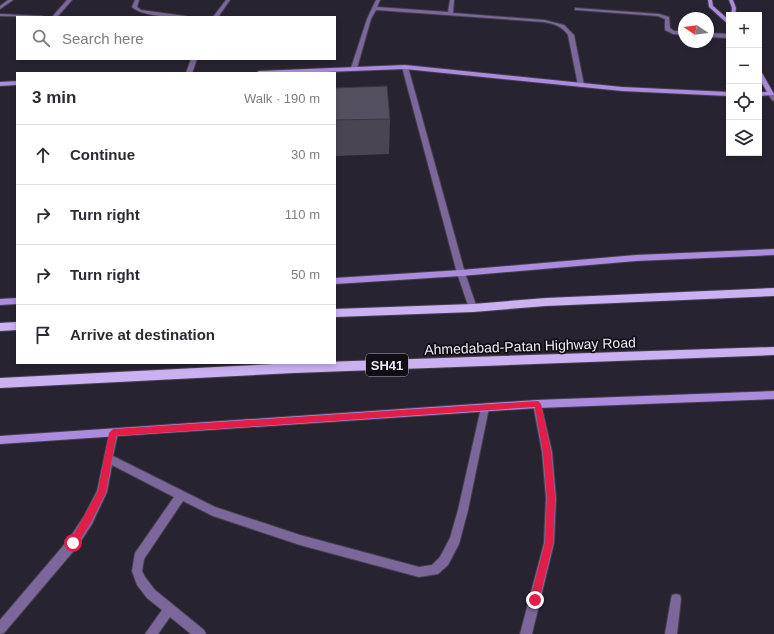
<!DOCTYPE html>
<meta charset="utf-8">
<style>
body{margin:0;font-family:Helvetica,sans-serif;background:#f7f7f7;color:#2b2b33}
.controls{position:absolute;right:12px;top:12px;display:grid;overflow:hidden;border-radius:0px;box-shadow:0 2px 6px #0003}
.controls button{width:36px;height:36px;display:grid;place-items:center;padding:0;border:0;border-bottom:1px solid #e1e1e2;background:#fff;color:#2b2b33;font:20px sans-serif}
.compass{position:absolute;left:678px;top:12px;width:36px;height:36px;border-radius:50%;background:#fff;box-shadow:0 2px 6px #0003;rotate:283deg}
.stop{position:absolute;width:12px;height:12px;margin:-9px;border:3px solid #e11d48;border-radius:50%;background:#fff}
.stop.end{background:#e11d48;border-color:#fff;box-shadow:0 1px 4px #0008}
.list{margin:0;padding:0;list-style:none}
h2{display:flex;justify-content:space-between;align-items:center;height:52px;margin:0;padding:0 16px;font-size:17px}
h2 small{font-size:13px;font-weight:400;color:#7c7c81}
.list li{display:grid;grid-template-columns:26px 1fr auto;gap:12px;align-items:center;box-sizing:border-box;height:60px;padding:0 16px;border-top:1px solid #e1e1e2}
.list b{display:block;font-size:15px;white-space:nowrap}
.list em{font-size:13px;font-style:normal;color:#7c7c81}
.icon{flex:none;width:22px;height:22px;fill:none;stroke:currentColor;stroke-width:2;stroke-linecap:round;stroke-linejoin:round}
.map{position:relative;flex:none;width:774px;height:634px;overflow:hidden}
.search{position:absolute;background:#fff;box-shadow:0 2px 6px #0003;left:16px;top:16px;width:320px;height:44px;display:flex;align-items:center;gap:10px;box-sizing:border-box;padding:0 14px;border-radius:0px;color:#7c7c81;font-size:15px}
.panel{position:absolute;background:#fff;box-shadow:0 2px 6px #0003;left:16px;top:72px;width:320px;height:292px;border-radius:0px}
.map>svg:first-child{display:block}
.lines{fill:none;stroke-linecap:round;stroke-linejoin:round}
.street-casing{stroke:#443f4c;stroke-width:2}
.secondary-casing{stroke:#443f4c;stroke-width:2}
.primary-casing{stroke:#443f4c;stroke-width:2}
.street{fill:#7b679a;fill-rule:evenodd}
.secondary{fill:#ab8bde;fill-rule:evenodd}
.primary{fill:#cab2f2;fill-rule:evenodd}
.wall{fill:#494552}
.building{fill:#55505f;stroke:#3c3842}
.route{fill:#e11d48}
.labels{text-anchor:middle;stroke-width:3.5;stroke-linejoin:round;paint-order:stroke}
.shield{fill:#100d13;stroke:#aba8b1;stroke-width:1}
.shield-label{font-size:13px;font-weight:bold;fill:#eeebf5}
.street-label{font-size:14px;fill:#eeebf5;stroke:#100d13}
</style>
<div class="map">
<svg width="774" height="634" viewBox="0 0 774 634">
<rect width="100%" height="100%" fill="#282330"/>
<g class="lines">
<g class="street-casing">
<g id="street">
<path d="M 8,0 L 13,0 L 0,9 L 0,6 Z"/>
<path d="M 67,0 L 72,0 L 57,17 L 52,17 Z"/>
<path d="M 135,0 L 139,0 L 137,7 L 141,10 L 185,16 L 187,17 C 173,17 143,17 132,7 Z"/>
<path d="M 226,0 L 230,0 L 218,17 L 213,17 Z"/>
<path d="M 376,0 L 380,0 L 377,7 L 448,12 L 450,0 L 454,0 L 453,13 L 544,20 L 564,25 L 574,35 L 584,85 L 581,87 L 578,85 L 568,35 C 562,26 554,24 544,22 L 376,10 L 371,19 L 357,68 L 352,69 L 351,68 L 367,19 Z"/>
<path d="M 575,8 L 659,14 L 669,17 L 670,28 L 674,31 L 684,31 L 684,35 L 673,34 L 665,30 L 665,19 L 658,16 L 577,10 L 575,10 Z"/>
<path d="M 0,14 L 42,16 L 44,17 L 0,16 Z"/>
<path d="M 708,33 L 729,34 L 729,38 L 708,37 Z"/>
<path d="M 191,59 L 197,59 L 192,73 L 186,73 Z"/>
<path d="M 403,66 L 408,67 L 465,273 L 477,308 L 476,310 L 470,310 L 469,308 L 457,273 L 402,67 Z"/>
<path d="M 771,92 L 774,94 L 774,101 L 772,100 L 768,94 Z"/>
<path d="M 537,400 L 540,401 L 541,404 L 552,452 L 556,498 L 554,543 L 532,634 L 520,634 L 544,543 L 546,498 L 542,452 L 533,404 L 534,401 Z"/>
<path d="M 485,404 L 488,405 L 489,408 L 468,510 L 459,544 L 448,565 L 438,574 L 419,577 L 300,545 L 213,516 L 183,501 L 144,559 L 142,571 L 145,577 L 155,590 L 204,630 L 206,634 L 191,634 L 170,617 L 158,634 L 145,634 L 162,610 L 147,598 L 137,585 L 132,571 L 135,553 L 174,497 L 112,465 L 107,492 L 92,524 L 77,547 L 4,633 L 0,634 L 0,620 L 69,539 L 84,516 L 97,491 L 110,430 L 113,429 L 116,430 L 118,433 L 113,456 L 215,507 L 300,535 L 419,567 L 432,565 L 440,557 L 450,538 L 458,510 L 481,408 L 482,405 Z"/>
<path d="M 676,594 L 680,595 L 681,599 L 677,634 L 665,634 L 671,599 L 672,595 Z"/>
</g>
</g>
<g class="secondary-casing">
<g id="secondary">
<path d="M 708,0 L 712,0 L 713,6 L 729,20 L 729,25 L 709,7 Z"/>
<path d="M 729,0 L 733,0 L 736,8 L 735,15 L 731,15 L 732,8 Z"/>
<path d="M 405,65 L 622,87 L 729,92 L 729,96 L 622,91 L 405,69 L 299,73 L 256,73 L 259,71 Z"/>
<path d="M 759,71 L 762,73 L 774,94 L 773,95 L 759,96 L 759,92 L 767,92 L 759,78 Z"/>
<path d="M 17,81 L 17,85 L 0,86 L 0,82 Z"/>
<path d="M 774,249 L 774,255 L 636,261 L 461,276 L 335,284 L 335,278 L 461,270 L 636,255 Z"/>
<path d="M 17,298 L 17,304 L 0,305 L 0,299 Z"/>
<path d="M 774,391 L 774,399 L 537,408 L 0,444 L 0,436 L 537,400 Z"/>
</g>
</g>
<g class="primary-casing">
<g id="primary">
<path d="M 774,288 L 774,296 L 546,306 L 473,312 L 335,317 L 335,309 L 473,304 L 546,298 Z"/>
<path d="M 17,322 L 17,330 L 0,331 L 0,323 Z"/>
<path d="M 774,347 L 774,355 L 294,373 L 0,388 L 0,378 L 294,363 Z"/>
</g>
</g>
<use href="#street" class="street"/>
<use href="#secondary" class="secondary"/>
<use href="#primary" class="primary"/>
</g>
<path class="wall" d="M 335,88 L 390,119 L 389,154 L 335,156 Z"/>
<path class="building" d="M 387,86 L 390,119 L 335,120 L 335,88 Z"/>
<path class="route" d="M 538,401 L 541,404 L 551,452 L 555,498 L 553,543 L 539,600 L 538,603 L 535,605 L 532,603 L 530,600 L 545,543 L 547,498 L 543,452 L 535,407 L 116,436 L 106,492 L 91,522 L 76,546 L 73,547 L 70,546 L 69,543 L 98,491 L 109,433 L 113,429 Z"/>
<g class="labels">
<rect class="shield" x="366" y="354" width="42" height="22" rx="3"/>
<g class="shield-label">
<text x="387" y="370">SH41</text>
</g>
<g class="street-label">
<text transform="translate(530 346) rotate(-2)" y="5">Ahmedabad-Patan Highway Road</text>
</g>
</g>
</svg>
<div class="controls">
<button>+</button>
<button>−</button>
<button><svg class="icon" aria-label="locate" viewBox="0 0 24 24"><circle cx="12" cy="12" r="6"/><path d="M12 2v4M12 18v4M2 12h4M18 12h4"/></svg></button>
<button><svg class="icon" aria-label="layers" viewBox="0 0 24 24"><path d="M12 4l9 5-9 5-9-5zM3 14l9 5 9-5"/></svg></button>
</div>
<svg class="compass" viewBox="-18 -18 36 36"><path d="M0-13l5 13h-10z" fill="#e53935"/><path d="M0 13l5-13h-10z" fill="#7c7c81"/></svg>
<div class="stop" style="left:73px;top:543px"></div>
<div class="stop end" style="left:535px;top:600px"></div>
<div class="search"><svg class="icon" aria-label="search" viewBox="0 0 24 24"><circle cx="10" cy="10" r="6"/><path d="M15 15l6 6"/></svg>Search here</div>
<section class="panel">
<h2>3 min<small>Walk · 190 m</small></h2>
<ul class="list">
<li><svg class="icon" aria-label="ahead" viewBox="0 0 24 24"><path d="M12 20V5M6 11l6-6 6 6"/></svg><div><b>Continue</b></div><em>30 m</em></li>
<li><svg class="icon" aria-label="right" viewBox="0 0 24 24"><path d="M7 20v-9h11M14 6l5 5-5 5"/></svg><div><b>Turn right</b></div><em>110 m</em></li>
<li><svg class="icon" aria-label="right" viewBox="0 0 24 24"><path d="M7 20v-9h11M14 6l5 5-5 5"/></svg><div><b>Turn right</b></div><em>50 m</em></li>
<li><svg class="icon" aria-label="arrive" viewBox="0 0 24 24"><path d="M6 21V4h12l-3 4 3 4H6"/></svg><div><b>Arrive at destination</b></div></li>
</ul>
</section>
</div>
